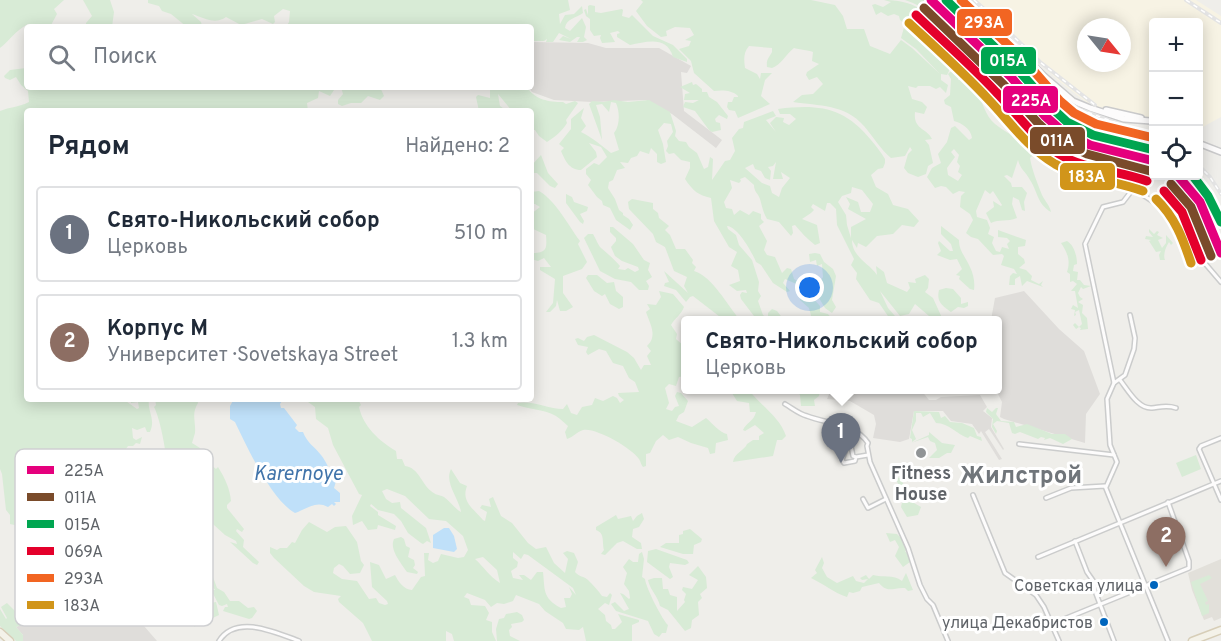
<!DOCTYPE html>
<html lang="ru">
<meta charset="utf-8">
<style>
body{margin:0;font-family:Overpass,sans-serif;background:#f2f2f3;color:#1f2937}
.controls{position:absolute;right:18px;top:18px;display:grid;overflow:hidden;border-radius:6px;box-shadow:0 3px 15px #0003}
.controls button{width:54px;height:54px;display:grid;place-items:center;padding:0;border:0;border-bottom:2px solid #e0e1e3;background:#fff;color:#1f2937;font:30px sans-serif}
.compass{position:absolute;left:1077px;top:18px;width:54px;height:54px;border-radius:50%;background:#fff;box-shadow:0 3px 15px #0003;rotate:120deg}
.you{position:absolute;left:810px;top:288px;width:21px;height:21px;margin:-15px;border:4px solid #fff;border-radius:50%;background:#1a73e8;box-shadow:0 0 0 9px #1a73e833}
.badge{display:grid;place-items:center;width:39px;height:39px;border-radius:50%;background:#0b8043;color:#fff;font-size:20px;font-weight:700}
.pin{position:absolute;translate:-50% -50px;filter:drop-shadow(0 2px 3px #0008)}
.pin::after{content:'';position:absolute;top:32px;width:21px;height:18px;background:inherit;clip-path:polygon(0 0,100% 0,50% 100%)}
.popup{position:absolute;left:681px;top:316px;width:321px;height:78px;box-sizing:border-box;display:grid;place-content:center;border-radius:6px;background:#fff;filter:drop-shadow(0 2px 4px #0005);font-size:20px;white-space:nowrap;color:#747a83}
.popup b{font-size:22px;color:#1f2937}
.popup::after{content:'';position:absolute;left:50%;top:100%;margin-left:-12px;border:12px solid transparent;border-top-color:#fff}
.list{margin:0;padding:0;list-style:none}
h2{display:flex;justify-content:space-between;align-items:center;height:78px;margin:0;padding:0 24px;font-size:26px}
h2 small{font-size:20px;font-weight:400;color:#747a83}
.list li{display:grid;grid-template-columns:39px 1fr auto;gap:18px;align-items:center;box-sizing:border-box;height:96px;margin:0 12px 12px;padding:0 12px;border:2px solid #e0e1e3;border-radius:6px}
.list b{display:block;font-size:22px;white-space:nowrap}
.list p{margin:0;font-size:20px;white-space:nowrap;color:#747a83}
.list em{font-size:20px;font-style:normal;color:#747a83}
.icon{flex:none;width:33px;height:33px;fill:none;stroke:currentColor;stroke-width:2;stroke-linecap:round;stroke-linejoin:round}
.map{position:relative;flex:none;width:1221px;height:641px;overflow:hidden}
.search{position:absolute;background:#fff;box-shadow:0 3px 15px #0003;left:24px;top:24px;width:510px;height:66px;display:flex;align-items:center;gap:15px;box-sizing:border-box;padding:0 21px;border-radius:6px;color:#747a83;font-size:22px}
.panel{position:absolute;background:#fff;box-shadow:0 3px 15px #0003;left:24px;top:108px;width:510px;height:294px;border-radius:6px}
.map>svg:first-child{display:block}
.commercial{fill:#f7f3e4;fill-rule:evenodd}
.industrial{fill:#dfddda}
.education{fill:#e2e0da}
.green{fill:#d8ebd6;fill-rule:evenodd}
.water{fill:#bfe0f9}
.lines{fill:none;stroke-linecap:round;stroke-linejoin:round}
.street-casing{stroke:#cbcccc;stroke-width:6}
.secondary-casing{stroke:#cacacb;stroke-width:8}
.primary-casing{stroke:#d7ceb8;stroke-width:9}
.street{stroke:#fdfcfc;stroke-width:3}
.secondary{stroke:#fdfcfc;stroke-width:5}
.primary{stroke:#f4f2e9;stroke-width:6}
.rail-casing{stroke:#e4e4e4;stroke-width:4}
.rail{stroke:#fff;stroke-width:1.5;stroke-dasharray:4.5;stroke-linecap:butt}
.rail-1-casing{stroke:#fff;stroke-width:14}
.rail-2-casing{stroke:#fff;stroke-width:14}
.rail-3-casing{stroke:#fff;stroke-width:14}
.rail-4-casing{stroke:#fff;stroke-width:14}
.rail-5-casing{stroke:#fff;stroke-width:14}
.rail-6-casing{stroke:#fff;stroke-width:14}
.rail-1{stroke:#e5007d;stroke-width:9}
.rail-2{stroke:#7a4b2a;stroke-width:9}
.rail-3{stroke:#00a651;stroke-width:9}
.rail-4{stroke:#e4002b;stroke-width:9}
.rail-5{stroke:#f26522;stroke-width:9}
.rail-6{stroke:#d1951a;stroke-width:9}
.poi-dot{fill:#919496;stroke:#fff;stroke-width:2}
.bus-dot{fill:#0065bd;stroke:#fff;stroke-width:2}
.labels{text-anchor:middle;stroke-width:6;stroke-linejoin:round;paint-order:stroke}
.bus-label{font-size:16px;fill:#5f6368;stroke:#fff;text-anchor:end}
.poi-label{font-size:18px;font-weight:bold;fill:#5f6368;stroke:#fff}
.water-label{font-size:20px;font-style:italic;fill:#4174aa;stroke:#fff}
.district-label{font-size:24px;font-weight:bold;fill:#70757a;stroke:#fff}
.key{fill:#fff;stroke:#cfd0d2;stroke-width:1.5}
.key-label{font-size:16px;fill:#5f6368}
.line-badge{stroke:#fff;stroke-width:2}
.badge-label{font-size:16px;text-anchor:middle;font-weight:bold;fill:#fff}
</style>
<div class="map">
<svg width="1221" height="641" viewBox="0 0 1221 641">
<rect width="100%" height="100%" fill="#efeeea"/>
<path class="commercial" d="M 972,0 L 1196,0 L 1221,16 L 1221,117 L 1199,129 L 1198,22 L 1154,22 L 1153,119 L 1090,105 L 1059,81 ZM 1086,27 L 1122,27 L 1122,63 L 1086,63 Z"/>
<g class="industrial">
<path d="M 531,42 L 588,43 L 606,48 L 659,48 L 691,66 L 687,73 L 681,72 L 684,111 L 722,140 L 716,148 L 672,114 L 646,100 L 592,102 L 554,100 L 532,92 L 528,87 L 531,87 Z"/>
<path d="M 1024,291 L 1059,329 L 1084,351 L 1100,394 L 1086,414 L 1085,443 L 1004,419 L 1000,417 L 1002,402 L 996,390 L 997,320 L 991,320 L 995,298 Z"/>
<path d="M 831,390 L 921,390 L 929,400 L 936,400 L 941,397 L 980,395 L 987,407 L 983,411 L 992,418 L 991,427 L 1004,449 L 1003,450 L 989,429 L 985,432 L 1002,459 L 999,460 L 981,431 L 979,434 L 972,424 L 951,421 L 943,411 L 914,411 L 909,439 L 900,442 L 873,438 L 876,424 L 874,415 L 850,401 L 827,399 Z"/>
<path d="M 152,580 L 156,589 L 156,601 L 137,618 L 157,641 L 23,641 L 23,635 L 16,627 L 36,619 L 61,601 L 82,591 L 98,588 L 120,601 L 119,607 Z"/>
</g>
<path class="education" d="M 1221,559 L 1221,618 L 1214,621 L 1212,617 L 1204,620 L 1192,590 L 1188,573 Z"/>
<g class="green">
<path d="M 0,0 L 64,0 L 54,9 L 57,14 L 50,27 L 28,24 C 15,31 11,39 0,48 Z"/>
<path d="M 83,0 L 110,0 L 114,12 L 112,27 L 86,27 L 86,23 L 92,16 Z"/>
<path d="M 148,0 L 568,0 L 570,10 L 559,14 L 560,24 L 565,15 L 574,14 L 582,6 L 583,13 C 576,18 566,19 565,28 L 570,31 L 582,18 L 586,27 L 584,37 L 587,40 L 583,42 L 577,42 L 580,37 L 577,37 L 570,42 L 559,40 L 563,36 L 571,39 L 559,33 L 553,42 L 546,42 L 547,39 L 544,41 L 532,41 L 531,27 L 286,27 L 289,22 L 290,11 L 283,9 L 274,16 L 275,22 L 273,24 L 262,19 L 241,25 L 226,17 C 215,25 204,18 192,14 L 201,22 L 202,26 L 187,27 L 171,14 L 162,11 L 159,6 L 148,3 Z"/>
<path d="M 641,0 L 811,0 L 835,5 L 843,16 L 847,29 L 864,29 L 870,46 L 890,54 L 901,40 L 912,48 L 940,74 L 916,49 L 901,38 L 905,24 L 900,20 L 899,16 L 894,14 L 888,16 L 881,12 L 876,15 L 872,5 L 875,4 L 883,7 L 891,2 L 884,0 C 911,0 930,10 940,32 C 944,41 952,46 954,56 L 950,60 L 952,65 L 947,75 L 941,74 L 941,80 L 948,85 L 946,93 L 940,87 L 936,89 L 930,86 L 918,86 L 916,88 L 908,86 L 912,99 L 922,102 L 927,107 L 924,114 L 915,112 C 913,130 927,128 932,139 L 925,140 L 929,145 L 933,163 L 928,166 L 926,174 L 918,177 L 908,173 L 904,168 L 908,154 L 912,150 L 910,147 L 905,156 L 891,158 C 881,150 872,135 864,126 C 845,104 819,106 793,102 L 802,95 L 813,94 L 823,84 L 817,77 L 809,80 L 806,75 L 807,72 L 819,64 L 812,61 L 813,52 C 811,51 798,49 794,48 C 786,54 781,65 772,68 L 767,67 C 766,59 769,58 772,52 L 772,48 L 749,46 C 743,53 744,60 745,68 L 757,74 L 760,79 L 761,73 L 772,73 L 765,80 L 761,96 L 770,104 L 738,118 L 735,111 L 729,110 L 727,107 L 728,102 L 732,102 L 734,97 L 738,97 L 738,96 C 732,90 722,90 714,91 L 694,73 L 691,61 L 679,49 L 689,46 L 691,41 L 685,40 L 694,35 L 690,28 L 675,27 L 666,31 L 667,36 L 661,37 L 647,26 L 636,11 L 643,2 Z"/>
<path d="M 905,0 L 929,0 L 968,38 L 975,48 L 972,50 C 954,44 946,28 934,17 C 925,8 916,4 905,0 Z"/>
<path d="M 939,0 L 957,0 L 973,15 L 970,18 C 978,27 987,35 998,42 C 1003,46 1009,48 1013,53 C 1020,61 1018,70 1028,75 C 1030,81 1038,93 1043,95 C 1048,98 1051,98 1056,103 L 1057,113 L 1052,114 L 1049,104 L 1041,102 L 1015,70 L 975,35 L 972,31 L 974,28 L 968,29 L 958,19 L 958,16 Z"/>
<path d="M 590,5 L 595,6 L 595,12 L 601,13 L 622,9 L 623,10 L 622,16 L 629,18 L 632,15 L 653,36 L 673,45 L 687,59 L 687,62 L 673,57 C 667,35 646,42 630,45 L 617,37 L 617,34 L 620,33 L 618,31 L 610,33 L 615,42 L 602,43 L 600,38 L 601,35 L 594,36 L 590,30 L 590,19 L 586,16 L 584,10 L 586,9 L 588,15 L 588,6 Z"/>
<path d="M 970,67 L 980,81 L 977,85 L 983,92 L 983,96 L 977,87 L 976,88 C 981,98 985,116 995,124 C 1015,140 1036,143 1053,166 L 1053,171 L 1032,156 L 1030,158 C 1032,170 1037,182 1042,195 C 1045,201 1050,206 1051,212 C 1037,204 1038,192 1030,180 C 1026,172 1020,169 1018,160 L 1012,178 L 1007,175 L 1004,176 L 1011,183 L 1012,187 L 1022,187 L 1027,193 L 1024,202 L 1025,211 L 1022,210 L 1019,200 L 1013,197 L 1012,204 L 1017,218 C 1007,222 999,219 991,223 L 986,213 L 994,207 L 993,201 L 1001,206 L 1002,205 L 993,191 L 990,194 L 985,190 L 976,211 L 977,217 L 987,220 L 990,228 L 988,234 L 994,237 L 992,243 L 996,251 L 1000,252 L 1002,247 L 1009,249 L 1007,244 L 1010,241 L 1007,238 L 998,237 L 998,230 L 1026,240 L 1025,246 L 1018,247 L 1018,254 L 1024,259 L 1025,263 L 1019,268 L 1026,270 L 1032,276 L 1031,280 L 1039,284 L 1043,281 L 1041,285 L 1043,287 L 1027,281 L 1022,286 L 1020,276 L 1015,279 L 1015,285 L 1009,285 L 1010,276 L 1013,273 L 1017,274 L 1014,269 L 1001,265 L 1004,256 L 1002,254 L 993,255 L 978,239 L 971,237 L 966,233 L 973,220 L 970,214 L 960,207 L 961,196 L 965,192 L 959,191 L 953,194 L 946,187 L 941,186 L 935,188 L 927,177 L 932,168 L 941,163 L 938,154 L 947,142 L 951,128 L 955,126 L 969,140 L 972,138 C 971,129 962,123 954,121 L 951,107 L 945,104 L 944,100 L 950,95 L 951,79 L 948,74 L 950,72 L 955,70 L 959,71 L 958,80 L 963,80 L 967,84 L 972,81 L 969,74 ZM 954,149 L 959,155 L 957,162 L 960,166 L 958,172 L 962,175 L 958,181 L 948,175 L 947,168 L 955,157 L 951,152 Z"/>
<path d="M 26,68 L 27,87 L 336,87 L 330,96 L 319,91 L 318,98 L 307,103 L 308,111 L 27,111 L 27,399 L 123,399 L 137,409 L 139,408 L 138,402 L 131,403 L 131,399 L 149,399 C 147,412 156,418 150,432 L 147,432 L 145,427 L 137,430 L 132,428 L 133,438 L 136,440 L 142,437 L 140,444 L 136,443 L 133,446 L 128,446 L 121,456 L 115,457 L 107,467 L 108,472 L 98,476 L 110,523 L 122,543 L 117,548 L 109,548 C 109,558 112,567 102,577 L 98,576 L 75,549 L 71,538 L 77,528 L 85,528 L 92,516 L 88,505 L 82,506 L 74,519 L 60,528 L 44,531 L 40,543 L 37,544 L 33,543 L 19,526 L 10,524 L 10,515 L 6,510 L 2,474 L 0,469 L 0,111 C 10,107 19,107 29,102 L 28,91 L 21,85 L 16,77 L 10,80 L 5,78 L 4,76 L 10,70 Z"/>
<path d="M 692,82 L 693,85 L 696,84 L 702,89 L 702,92 L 707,92 L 709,97 L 717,102 L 728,116 L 727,119 L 719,115 L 715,119 L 716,122 L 720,123 L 721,130 L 712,132 L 709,130 L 695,111 L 683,107 L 685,102 L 693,103 L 699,100 L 684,100 L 685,94 L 690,93 L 680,87 Z"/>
<path d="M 341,87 L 380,87 L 384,96 L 380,100 L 368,96 L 361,103 L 351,103 L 342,106 L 338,104 L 338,100 L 343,94 Z"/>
<path d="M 490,87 L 527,87 C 535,100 549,102 563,102 L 566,104 L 575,101 L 578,103 L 566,120 L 567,123 C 562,131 555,137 547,142 L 539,136 L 535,130 L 531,130 L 531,111 L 512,111 L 498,94 L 500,106 L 507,111 L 479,111 L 476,97 L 478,95 L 490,98 Z"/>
<path d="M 614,100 L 628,102 L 649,100 L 670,112 L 676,131 L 675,136 L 679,141 L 686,142 L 689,147 L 697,153 L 704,169 L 708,167 L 710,157 L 713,159 L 712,180 L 725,161 L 730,160 L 735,151 L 732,138 L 739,129 L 743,128 L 744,122 L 773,111 L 776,116 L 766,120 L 776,132 L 770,123 L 776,117 L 784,118 L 783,122 L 789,125 L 796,119 L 790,114 L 780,114 L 778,109 C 819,104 844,107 871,140 C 876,146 881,152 885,159 L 885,163 L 883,168 L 878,169 L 871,175 L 876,187 L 888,194 L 893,205 L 908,209 L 919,221 L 914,227 L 902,225 L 893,234 L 877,236 L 866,247 L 858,243 L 857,248 L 852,240 C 852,257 869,263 877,275 L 876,266 L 884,272 L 887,283 L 907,292 L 910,288 L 908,282 L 916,283 L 915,279 L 925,275 L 929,279 L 928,288 L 925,292 L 933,298 L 943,320 L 931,320 L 929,316 L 915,304 L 909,314 L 900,316 L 880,291 L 888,308 L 895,316 L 894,319 L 890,319 L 879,303 L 870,300 L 856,279 L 857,273 L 851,265 L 854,259 L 837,225 L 836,209 L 830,203 L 827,203 L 825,211 L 813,204 L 811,207 L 814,210 L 811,213 L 802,219 L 817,225 L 820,243 L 815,245 C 807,239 801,232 795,225 L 792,226 L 793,233 L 791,236 L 779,222 L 767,219 C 763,212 762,206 760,199 C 758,193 754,192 754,185 L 745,177 L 740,179 L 741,181 L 739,183 L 730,180 L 732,188 L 724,202 L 726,208 L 732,209 L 734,215 L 740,210 L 749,215 L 753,211 L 761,214 L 761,219 L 764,222 L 759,226 L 767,241 L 764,250 L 767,255 L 775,257 L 782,273 L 787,268 L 791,269 L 794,279 L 802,284 L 801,286 L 785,279 L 783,283 L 790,291 L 787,292 L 773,283 L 761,265 L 756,262 C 752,252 738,227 727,226 L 728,229 L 736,235 L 739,245 L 752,260 L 759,282 L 758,291 L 761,296 L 758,301 L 763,315 L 768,319 L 768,313 L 772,309 L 777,311 L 784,320 L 757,320 L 741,299 L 740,295 L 742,292 L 747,293 L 746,290 L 737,291 L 729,285 L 740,281 L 738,270 L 731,266 L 737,252 L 729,247 L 714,221 L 711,198 C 698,195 693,191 685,179 L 690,168 L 690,162 L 681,160 L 674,153 L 669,154 L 666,151 L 668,146 L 667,141 L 673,132 L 671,124 L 664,123 L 658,130 L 663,144 L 666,162 L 661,164 L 657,162 L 657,154 L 651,148 L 649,154 L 640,151 L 637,156 L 631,158 L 628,163 L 620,162 L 625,168 L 617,170 L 613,180 L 609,182 L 608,188 L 615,199 L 619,210 L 623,213 L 623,215 L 629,219 L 633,225 L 630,230 L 616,220 L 610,208 L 603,205 L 602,201 L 597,197 L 588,185 L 591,180 L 586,174 L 586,169 L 594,163 L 599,165 L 607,157 L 601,147 L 589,143 L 596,152 L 597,157 L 581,170 C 569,170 565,160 561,151 L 564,148 L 559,144 L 571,129 L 571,119 L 584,108 L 581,118 L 586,126 L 581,132 C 593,138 601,145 611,153 L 619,150 L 614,133 C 620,126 620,112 616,103 L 611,102 L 609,112 L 602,104 L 596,105 L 600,117 L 602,140 L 589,104 L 592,101 L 603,102 ZM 776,162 L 773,179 L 783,179 L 781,172 L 790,178 L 782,188 L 779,197 L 772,193 L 770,186 L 762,183 L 745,168 L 753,164 L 755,169 L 761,171 L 765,178 L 770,180 L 771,171 L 768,167 L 773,166 ZM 852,187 L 862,190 L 873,204 L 870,212 L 861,212 L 858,202 L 846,197 L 850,204 L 848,209 L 866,219 L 851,227 L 851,238 L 847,225 L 846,215 L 838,202 L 842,196 L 851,193 Z"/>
<path d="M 1075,110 C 1081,111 1086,117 1092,119 C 1102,122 1110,119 1120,128 L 1118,132 C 1120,138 1128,145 1128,150 L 1108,144 L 1106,141 L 1109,135 L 1105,129 L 1085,124 L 1083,120 L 1084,117 L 1077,117 L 1073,112 Z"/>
<path d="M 541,155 L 548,173 L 558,184 L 555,188 L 550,186 L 537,173 L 531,173 L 531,166 Z"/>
<path d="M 539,191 C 556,201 568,225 580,241 L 578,244 L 587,262 L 582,269 L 563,276 L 563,293 L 573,307 L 566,311 L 560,311 L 557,300 L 556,306 L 550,312 L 546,312 L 553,303 L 555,279 L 540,270 L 540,267 L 551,267 L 544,258 L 538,261 L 531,259 L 531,253 C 547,253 547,249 546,235 L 531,228 L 531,214 L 540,207 L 535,204 L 531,204 L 531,192 Z"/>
<path d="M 566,194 L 572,197 L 574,202 L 588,207 L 587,211 L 580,214 L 584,221 L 583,224 L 580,222 L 566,203 Z"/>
<path d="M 632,199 L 653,203 L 653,209 L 658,213 L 659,218 L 669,226 L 665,230 L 670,235 L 676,249 L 685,249 L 693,260 L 692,263 L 696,267 L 694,271 C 712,276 728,306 740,320 L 724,320 L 693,296 L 690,297 L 686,302 L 676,290 L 664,286 L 665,283 L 669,282 L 664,271 L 688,293 L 684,286 L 687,277 L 674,271 L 665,247 L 656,242 L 653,234 L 629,209 L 628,202 Z"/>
<path d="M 941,226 L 959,240 C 958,255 977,266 974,290 L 970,289 L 959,279 L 960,276 L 956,275 L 962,269 L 957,259 L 950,260 L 937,255 L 941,251 L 938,243 L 939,241 L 950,251 L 953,251 L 951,244 L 941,234 Z"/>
<path d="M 610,227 L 613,227 L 633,244 L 644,260 L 650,263 L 648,270 L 652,277 L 646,281 L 649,286 L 648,290 L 639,290 L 631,282 L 615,279 L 600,271 L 584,238 L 588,234 L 593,234 C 596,239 598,245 601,248 C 608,254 614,259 620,266 L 618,269 L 625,270 L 628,268 L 635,272 L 639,270 L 638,267 L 622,261 L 615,256 L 611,247 L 616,241 L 616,238 L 610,232 Z"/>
<path d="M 1149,229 L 1154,234 L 1157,231 L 1159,232 L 1157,235 L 1163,238 L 1158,240 L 1162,248 L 1166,243 L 1166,235 L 1173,243 L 1171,245 L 1169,242 C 1165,248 1163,256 1165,260 L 1160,260 L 1159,255 L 1161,251 L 1156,252 L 1149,241 L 1151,240 L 1145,239 L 1146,236 L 1153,237 L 1149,232 Z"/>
<path d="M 1067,241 C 1074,245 1077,256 1077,264 L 1074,265 L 1073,271 L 1078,272 L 1077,280 L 1080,280 L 1084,285 L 1091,286 L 1083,289 L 1081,287 L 1078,293 L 1080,297 L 1083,299 L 1078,302 L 1083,305 L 1082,313 L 1087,318 L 1088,329 L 1080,330 L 1081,328 L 1079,327 L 1076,329 L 1073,325 L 1075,323 L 1079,327 L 1082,324 L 1079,310 L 1075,312 L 1076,315 L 1074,316 L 1075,310 L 1071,309 L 1073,305 L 1078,308 L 1075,291 L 1071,291 L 1077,284 L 1073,281 L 1070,282 L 1070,274 L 1067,272 C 1071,260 1067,252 1061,243 Z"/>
<path d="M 815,253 L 820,254 L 824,262 L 833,269 L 836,276 L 832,300 L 836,307 L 832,313 L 825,308 L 816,293 L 815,290 L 823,277 L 822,264 L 817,266 L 816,260 L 810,262 L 809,254 Z"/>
<path d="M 588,275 L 597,275 L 607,283 L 614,282 L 616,291 L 623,297 L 623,307 L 619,309 L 610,304 L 605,294 L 602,296 L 594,291 L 586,278 Z"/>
<path d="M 946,288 L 953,289 L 961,298 L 961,304 L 968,302 L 968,306 L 964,308 L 958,307 L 951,312 C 943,306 936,302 939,290 Z"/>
<path d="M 659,291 L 673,294 L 684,307 C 681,315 675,318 671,325 L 677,334 L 676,339 L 685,347 L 685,376 L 679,377 L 676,386 L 669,384 L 665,388 L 669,403 L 666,409 L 672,411 L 675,407 L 679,406 L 675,396 L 677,392 L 681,393 L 688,401 L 684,412 L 679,415 L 676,421 L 692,427 L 706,418 C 712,423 720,433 727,434 L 728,440 L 716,443 L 715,453 L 710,454 L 708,448 L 691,443 L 678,437 L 669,440 L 663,435 L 656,441 L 650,453 L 646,454 L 646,466 L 643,467 C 641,465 641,462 639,459 C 632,448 595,427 583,430 C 576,432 574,437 567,439 L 565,432 L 568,426 C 564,423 561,419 556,416 C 544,409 530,410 517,405 L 518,403 C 533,400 548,409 563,409 L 567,404 L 571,413 L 577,415 L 582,407 L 592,405 L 595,398 L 603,401 L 613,396 L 617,398 L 620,403 L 624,400 L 619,396 L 618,393 L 639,392 L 635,382 L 629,378 L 623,366 L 613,363 L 606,351 L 599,349 L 588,355 L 586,352 L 588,347 L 578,345 L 575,339 L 578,338 L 584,341 L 587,337 L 594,335 L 627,352 L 634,358 L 641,370 L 644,365 L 651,365 L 647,356 L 651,351 L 647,346 C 658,336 650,324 646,312 L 650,309 L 647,304 L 656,305 L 661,297 Z"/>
<path d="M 801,294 L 810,295 L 820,306 L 820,312 L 828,314 L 833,320 L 812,319 L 809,308 L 800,300 Z"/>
<path d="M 730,390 L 749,390 C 760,405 780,417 786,436 L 782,440 L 777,440 L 773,456 L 733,462 C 734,453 745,450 747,444 L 753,440 L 759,440 L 759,436 L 764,433 L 755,425 L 745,431 L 743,430 C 746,423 754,421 756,412 L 750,412 L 749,403 L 737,401 Z"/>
<path d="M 796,390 L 820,390 L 819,396 L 814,400 L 815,406 L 801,406 L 800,395 Z"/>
<path d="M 155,399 L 197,399 L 198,403 C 191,414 196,421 195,433 C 194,436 193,440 192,443 L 200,448 L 204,455 L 203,458 L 216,469 L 218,467 C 225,478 230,489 231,501 L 227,505 L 227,508 L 244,529 L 242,532 L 237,529 L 236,531 L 244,540 L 243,547 L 259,562 L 257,565 L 253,563 L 230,542 L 237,544 L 236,541 L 225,535 L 192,505 L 180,476 L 179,460 C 175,474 181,495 188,507 C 185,523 183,538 200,546 L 198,552 L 205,568 L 213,577 L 217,588 L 224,592 L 230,601 L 239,601 L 248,608 L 254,607 L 257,611 L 252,618 L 249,619 L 223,611 L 225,607 L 228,607 L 227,604 L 222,606 L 219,605 L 211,590 L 215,590 L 209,582 L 203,579 L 204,578 L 194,566 L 189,564 C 185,554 179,540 177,530 C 173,514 176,482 166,468 C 168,457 160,418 154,407 L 156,405 Z"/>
<path d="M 309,399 L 358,399 L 361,405 L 359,407 C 363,426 379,441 396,451 L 397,459 L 402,459 L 405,466 C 419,468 421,483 431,491 C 435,495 440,495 444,497 C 450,501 454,508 461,512 C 459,498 444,483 451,469 L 460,483 L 467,486 C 461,502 473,508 483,520 L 485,521 L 487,512 L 480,508 L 482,505 L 491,507 L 489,499 L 493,497 L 501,516 L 512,523 L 528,543 L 536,549 L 546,547 L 554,563 L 565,573 L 568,559 L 563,553 L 567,551 L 574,553 L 578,562 L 575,572 C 579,577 584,576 588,580 C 593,585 598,590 602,596 L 607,597 L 610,593 L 612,595 L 609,605 L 605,603 L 598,609 L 605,615 L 606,621 L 611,625 L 612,629 L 615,629 L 622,622 L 618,614 L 639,620 L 639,622 L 632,625 L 632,641 L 586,641 L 583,627 L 579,630 L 566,629 L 563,623 L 545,611 L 539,604 L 516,595 L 513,601 L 504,604 L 497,603 L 491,607 L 485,600 L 467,593 L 464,597 L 469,599 L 471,605 L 485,606 L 489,613 L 486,620 L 492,622 L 492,632 L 496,641 L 454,641 L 452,634 L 446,631 L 446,641 L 372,641 L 363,623 L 339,602 L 338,599 L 341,596 L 314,592 L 304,586 L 274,558 L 270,553 L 270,547 L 277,550 L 280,548 L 287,548 L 292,542 L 295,543 L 302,530 L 309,522 L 327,532 L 335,527 L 346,526 L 357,542 L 361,561 L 364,565 L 360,573 L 350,574 L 343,566 L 339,564 L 334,568 L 333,573 L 342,579 L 357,581 L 369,599 L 376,598 L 379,603 L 385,605 L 388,604 L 387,601 L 372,587 L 370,562 L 379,565 L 386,579 L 395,575 C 398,581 404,590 412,590 L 421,577 L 425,576 L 424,553 L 429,553 L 428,560 L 433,563 L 438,561 L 441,554 L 458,558 L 464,557 L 468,550 L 463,536 L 446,521 L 429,519 L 405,496 L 387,489 L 382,491 L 386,499 L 392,503 L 400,502 L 401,508 L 426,528 L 431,543 L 427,541 L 423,544 L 421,543 L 408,533 L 401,521 L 394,514 L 378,510 L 371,504 L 370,506 L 378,512 L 378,515 L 396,526 L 395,530 L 378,525 L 377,529 L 368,530 L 362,521 L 353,525 L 352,516 L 362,495 L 359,494 L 333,445 L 328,428 L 316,419 L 315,407 L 308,402 ZM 513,552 L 521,559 L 524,554 L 528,555 L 573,588 L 576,595 L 569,587 L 572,594 L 570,598 L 564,598 L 566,607 L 561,608 C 542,598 545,589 543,572 L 537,572 L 531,580 L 524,575 L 519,575 L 523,580 L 513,578 L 511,571 L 517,567 L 518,562 L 513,558 ZM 483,557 L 497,570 L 500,583 C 489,576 484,567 475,559 Z"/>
<path d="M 987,408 L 992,412 L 996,408 L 998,408 L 996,414 L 1001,421 L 1014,422 L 1016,427 L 1027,424 L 1052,434 L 1065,434 L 1072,439 L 1063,444 L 1050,438 L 1044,440 L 1045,438 L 1041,437 L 1038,439 L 1020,432 L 1015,434 L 1012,433 L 1009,423 L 997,421 L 993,424 L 997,431 L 996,434 L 992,427 L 993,419 L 986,412 Z"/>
<path d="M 914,411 L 939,412 L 941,418 L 945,416 L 950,422 L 962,423 L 974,428 L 977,436 L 981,437 L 982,441 L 970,436 L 968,438 C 958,435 949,423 936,423 L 930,413 L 923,417 L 921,413 L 916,413 L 916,421 L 912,430 L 916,439 L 912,442 L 912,439 L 910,438 Z"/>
<path d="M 929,432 L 942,443 L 955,445 L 951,453 L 947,453 L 939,458 L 929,458 L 937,450 L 935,443 L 930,441 L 928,437 L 911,443 L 929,435 Z"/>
<path d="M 1196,455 L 1201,469 L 1182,477 L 1176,463 Z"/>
<path d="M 894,477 L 900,478 L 914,503 L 921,507 L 918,515 L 907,517 L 901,507 L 904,493 Z"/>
<path d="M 642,513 L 644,519 L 639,527 L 633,529 L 632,537 L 641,543 L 642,549 L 637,549 L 623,541 L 617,543 L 605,555 L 601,554 L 604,550 C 602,542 605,533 596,530 L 596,527 L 616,515 L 618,519 L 631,516 L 633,521 L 637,516 Z"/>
<path d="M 690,529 L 702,539 L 701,542 L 694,545 L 693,554 L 683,554 L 660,547 L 666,543 L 679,543 L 679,535 L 683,534 L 683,531 Z"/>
<path d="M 886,533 L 897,534 L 904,541 L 907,550 L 905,551 L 909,556 L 910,562 L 903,567 L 895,556 L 899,547 L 895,540 L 890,542 Z"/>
<path d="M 401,537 L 404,539 L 406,546 L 410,548 L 408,557 L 414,560 L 415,565 L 413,568 L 418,572 L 417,574 L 407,572 C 401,563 389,549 394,539 Z"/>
<path d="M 656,549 L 687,560 L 689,563 L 685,565 L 670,563 L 669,567 L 673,577 L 670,579 L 647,562 L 648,551 Z"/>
<path d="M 642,552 L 644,559 L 642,577 L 645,579 C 646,588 663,621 668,625 L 666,633 L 662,633 L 659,637 L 654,634 L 648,621 L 616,611 L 611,604 L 615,602 L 624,611 L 629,609 L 620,593 L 623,594 L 629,599 L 630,598 L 629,591 L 624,584 L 627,573 L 623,567 L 629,559 L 633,562 L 638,562 L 639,554 Z"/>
<path d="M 822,557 L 824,563 L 822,568 L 827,577 L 837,583 L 853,576 L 856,581 L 864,583 L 868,579 L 862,580 L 860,578 L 866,575 L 869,579 L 873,575 C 883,578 893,574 902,581 L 906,573 L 913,590 L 908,591 L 905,588 C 893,587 888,594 879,583 L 862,587 L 860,591 L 853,593 L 849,592 L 847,597 C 834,593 824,584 811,578 L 817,573 L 815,570 Z"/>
<path d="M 698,566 L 706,577 L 707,588 L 700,594 L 702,598 L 698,602 L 699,615 L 692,620 L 691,628 L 685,631 L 668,610 L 660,606 C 658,596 650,590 648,580 L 654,578 L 662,578 L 663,589 L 668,589 L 670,595 L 677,597 L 677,611 L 685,602 L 684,600 L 686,594 L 682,590 L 683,587 L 692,589 L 698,580 L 689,575 Z"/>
<path d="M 1209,575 L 1212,578 L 1200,584 L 1208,601 L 1205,602 L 1206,605 L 1209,604 L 1209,613 L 1202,616 L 1191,582 Z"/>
<path d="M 216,602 L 219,615 L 194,627 L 190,607 Z"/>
<path d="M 7,603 L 21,617 L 35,615 L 48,608 L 36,619 L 16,627 L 23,635 L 23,641 L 16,641 L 0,626 L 0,609 L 6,619 L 7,618 L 1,607 Z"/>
<path d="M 517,612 L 522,615 L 524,620 L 522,622 L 511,624 L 512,627 L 509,630 L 510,636 L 520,641 L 497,641 L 496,629 L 499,619 L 504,618 L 506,614 Z"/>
</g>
<g class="water">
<path d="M 234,399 L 283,399 L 280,404 L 281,408 L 284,408 L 297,425 L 295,428 L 299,432 L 303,432 C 307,443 315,447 321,455 C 327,462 329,472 337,478 L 334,488 L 340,493 L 340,502 L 334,502 L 336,504 L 334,506 L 332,504 L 328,507 C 316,500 307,509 295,513 C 272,501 247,447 235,422 L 230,419 L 230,406 Z"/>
<path d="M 444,528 L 449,528 L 454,536 L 457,549 L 454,552 L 433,548 L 433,535 Z"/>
</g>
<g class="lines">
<g class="street-casing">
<g id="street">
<path d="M 1120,380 C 1128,390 1138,409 1152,408 C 1161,407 1167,405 1176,408"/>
<path d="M 1114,383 L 1125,375 L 1134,349 L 1135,338 L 1130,315"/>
<path d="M 785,404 C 792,408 799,414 807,416 C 827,424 855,423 868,443 L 867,446 L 870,462 L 908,548 L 920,585 L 927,599 L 933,605 L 948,641"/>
<path d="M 1221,438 L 1201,446 L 1199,449 L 1221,500"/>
<path d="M 1019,444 L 1114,455"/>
<path d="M 856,457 L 855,461 L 844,463 L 842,460 L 847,446 L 851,446 L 853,456 L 856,457 L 868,455"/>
<path d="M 1106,487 L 1117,462 L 1110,445 L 1107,399 L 1114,383 L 1085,244 L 1103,207 L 1123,202 L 1133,189 L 1137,191 L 1173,215 L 1203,261 L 1221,282"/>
<path d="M 973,495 L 1005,573 L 1036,595 L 1044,607 L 1059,641"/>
<path d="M 1046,498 L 1071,488 L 1105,486 L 1168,641"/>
<path d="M 863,499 L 868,508 L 886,499"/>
<path d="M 1075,541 L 1087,572 L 1094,582 L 1095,591 L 1114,641"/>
<path d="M 1038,557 L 1221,481"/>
<path d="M 1052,624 L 1189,568 L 1189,561 L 1168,502"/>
<path d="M 219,641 C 236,614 275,632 299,641"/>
</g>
</g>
<g class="secondary-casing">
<g id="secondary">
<path d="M 967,0 L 1044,76 L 1073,101 L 1090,108 L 1124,119 L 1151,121"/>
<path d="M 1106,110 L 1141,118"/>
<path d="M 1198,143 L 1221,152"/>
</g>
</g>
<g class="primary-casing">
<g id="primary">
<path d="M 0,632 L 10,641"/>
<path d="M 1192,641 L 1221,630"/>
</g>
</g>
<use href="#street" class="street"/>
<use href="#secondary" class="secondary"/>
<use href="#primary" class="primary"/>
<g class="rail-casing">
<g id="rail">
<path d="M 931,0 C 959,24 986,49 1012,76 C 1031,95 1046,120 1070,134 C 1096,149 1126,148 1154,159"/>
<path d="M 960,0 L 1006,42 L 1037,76 L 1063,99 L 1079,109 L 1154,137"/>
<path d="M 974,0 L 993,17"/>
<path d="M 1186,0 L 1221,23"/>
<path d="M 989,13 L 1040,62 L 1095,105"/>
<path d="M 1198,165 L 1210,177 L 1221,194"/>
<path d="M 1180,176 C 1203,194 1212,221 1221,248"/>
</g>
</g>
<use href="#rail" class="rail"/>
<g class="rail-1-casing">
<g id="rail-1">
<path d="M 931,0 L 1011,77 L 1045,116 L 1061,130 L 1090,145 L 1154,161"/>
<path d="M 1178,176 L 1200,202 L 1221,253"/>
</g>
</g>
<g class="rail-2-casing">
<g id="rail-2">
<path d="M 924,8 L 1003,84 L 1038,123 L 1055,139 L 1087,154 L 1150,171"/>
<path d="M 1171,184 L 1191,207 L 1211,256"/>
</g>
</g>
<g class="rail-3-casing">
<g id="rail-3">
<path d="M 946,0 L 1018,70 L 1053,109 L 1067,122 L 1093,135 L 1154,150"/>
<path d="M 1193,176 L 1208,196 L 1221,222"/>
</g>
</g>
<g class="rail-4-casing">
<g id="rail-4">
<path d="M 916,15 C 943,41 971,65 996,92 C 1017,113 1033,138 1059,154 C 1085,170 1118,170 1147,181"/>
<path d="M 1164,191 L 1182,212 L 1201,260"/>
</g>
</g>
<g class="rail-5-casing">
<path id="rail-5" d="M 961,0 L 1026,62 L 1060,101 L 1074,113 L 1096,124 L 1154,138"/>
</g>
<g class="rail-6-casing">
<g id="rail-6">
<path d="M 909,23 C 936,48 964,73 989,100 C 1010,122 1028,148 1055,164 C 1082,179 1114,180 1143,191"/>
<path d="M 1156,199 C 1175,217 1183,239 1191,263"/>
</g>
</g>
<use href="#rail-1" class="rail-1"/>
<use href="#rail-2" class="rail-2"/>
<use href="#rail-3" class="rail-3"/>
<use href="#rail-4" class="rail-4"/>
<use href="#rail-5" class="rail-5"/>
<use href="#rail-6" class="rail-6"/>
</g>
<circle class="poi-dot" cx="921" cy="453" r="6"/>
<g class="bus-dot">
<circle cx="1154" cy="585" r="5"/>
<circle cx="1104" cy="622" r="5"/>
</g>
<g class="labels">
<g class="bus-label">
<text x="1143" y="591">Советская улица</text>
<text x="1093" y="628">улица Декабристов</text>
</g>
<g class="poi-label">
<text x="921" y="479">Fitness<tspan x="921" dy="21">House</tspan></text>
</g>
<g class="water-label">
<text x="298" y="480">Karernoye</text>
</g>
<g class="district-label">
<text x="1021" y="483">Жилстрой</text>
</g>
</g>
<rect x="15" y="449" width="198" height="177" rx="9" class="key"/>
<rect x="27" y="466" width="27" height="8" fill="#e5007d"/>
<rect x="27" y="493" width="27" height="8" fill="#7a4b2a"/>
<rect x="27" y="520" width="27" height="8" fill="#00a651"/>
<rect x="27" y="547" width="27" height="8" fill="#e4002b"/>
<rect x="27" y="574" width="27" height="8" fill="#f26522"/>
<rect x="27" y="601" width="27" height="8" fill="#d1951a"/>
<g class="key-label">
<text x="64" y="476">225А</text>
<text x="64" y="503">011А</text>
<text x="64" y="530">015А</text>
<text x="64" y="557">069А</text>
<text x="64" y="584">293А</text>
<text x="64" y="611">183А</text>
</g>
<g class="line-badge">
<rect x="956" y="8" width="57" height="29" rx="6" fill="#f26522"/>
<rect x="980" y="46" width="57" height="29" rx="6" fill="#00a651"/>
<rect x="1002" y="85" width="57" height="29" rx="6" fill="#e5007d"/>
<rect x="1029" y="126" width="57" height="29" rx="6" fill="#7a4b2a"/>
<rect x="1059" y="162" width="57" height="29" rx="6" fill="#d1951a"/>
</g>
<g class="badge-label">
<text x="984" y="28">293А</text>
<text x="1008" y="66">015А</text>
<text x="1031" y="106">225А</text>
<text x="1057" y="146">011А</text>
<text x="1087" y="182">183А</text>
</g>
</svg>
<div class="controls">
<button>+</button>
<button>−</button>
<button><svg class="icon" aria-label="locate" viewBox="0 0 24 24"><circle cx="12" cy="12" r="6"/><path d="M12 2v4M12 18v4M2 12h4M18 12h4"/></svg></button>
</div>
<svg class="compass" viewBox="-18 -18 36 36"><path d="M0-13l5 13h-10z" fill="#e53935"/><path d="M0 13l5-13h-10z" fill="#747a83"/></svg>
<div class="you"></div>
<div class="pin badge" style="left:841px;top:463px;background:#6b7280">1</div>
<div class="popup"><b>Свято-Никольский собор</b>Церковь</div>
<div class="pin badge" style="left:1166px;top:567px;background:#8d6e63">2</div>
<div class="search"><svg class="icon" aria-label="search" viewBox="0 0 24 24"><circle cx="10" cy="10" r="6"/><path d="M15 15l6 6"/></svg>Поиск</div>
<section class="panel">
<h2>Рядом<small>Найдено: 2</small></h2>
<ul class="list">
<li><span class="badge" style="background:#6b7280">1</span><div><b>Свято-Никольский собор</b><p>Церковь</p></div><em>510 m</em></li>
<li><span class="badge" style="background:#8d6e63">2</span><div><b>Корпус M</b><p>Университет · Sovetskaya Street</p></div><em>1.3 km</em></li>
</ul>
</section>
</div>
